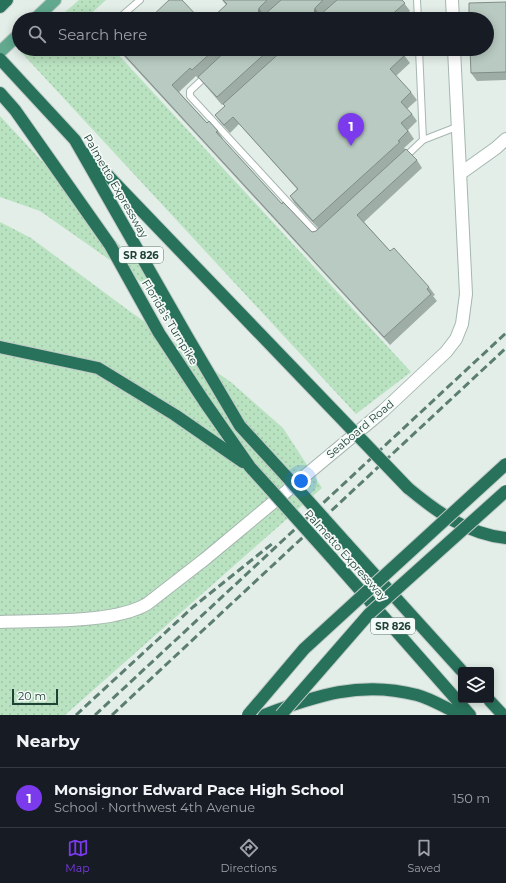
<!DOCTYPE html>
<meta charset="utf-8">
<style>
body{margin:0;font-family:Montserrat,sans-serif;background:#242831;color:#f1f3f6}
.controls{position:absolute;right:12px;bottom:12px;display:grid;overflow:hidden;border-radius:4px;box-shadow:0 2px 10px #0003}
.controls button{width:36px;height:36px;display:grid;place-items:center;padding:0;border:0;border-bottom:1px solid #363941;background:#171b24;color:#f1f3f6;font:20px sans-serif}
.scale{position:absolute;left:12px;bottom:10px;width:46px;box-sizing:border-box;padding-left:4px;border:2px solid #204236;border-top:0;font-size:11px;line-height:14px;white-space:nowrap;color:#204236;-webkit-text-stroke:3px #f4faf7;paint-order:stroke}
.you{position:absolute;left:301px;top:481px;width:14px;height:14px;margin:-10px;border:3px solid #fff;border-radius:50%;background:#1a73e8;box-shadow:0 0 0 6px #1a73e833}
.badge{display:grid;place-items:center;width:26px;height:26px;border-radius:50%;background:#7c3aed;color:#fff;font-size:13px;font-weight:700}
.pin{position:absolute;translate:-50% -33px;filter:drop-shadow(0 1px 2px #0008)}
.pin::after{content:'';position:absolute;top:21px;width:14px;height:12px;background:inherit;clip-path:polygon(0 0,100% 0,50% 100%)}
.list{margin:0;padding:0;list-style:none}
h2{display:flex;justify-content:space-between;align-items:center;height:52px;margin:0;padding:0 16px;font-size:17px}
h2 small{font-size:13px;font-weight:400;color:#9ea1a6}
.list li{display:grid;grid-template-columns:26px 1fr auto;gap:12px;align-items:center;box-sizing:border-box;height:60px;padding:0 16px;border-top:1px solid #363941}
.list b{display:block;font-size:15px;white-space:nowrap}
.list p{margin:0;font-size:13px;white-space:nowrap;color:#9ea1a6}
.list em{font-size:13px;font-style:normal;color:#9ea1a6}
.icon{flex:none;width:22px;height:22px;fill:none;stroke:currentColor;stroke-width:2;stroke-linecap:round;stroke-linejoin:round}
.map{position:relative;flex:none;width:506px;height:715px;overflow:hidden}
.search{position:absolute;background:#171b24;box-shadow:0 2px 10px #0003;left:12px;right:12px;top:12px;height:44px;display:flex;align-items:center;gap:10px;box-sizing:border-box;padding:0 14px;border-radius:22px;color:#9ea1a6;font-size:15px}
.sheet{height:112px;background:#171b24}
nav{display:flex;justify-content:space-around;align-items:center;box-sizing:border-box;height:56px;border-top:1px solid #363941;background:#171b24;font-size:11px;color:#9ea1a6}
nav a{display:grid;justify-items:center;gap:2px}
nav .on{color:#7c3aed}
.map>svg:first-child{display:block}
.grass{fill:url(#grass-dots)}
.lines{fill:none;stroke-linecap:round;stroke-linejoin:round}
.service-casing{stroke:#a5b7af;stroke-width:8}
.minor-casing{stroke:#a5b7af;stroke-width:14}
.primary-casing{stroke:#c1cac7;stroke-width:14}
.motorway-casing{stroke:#c1cac7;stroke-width:14}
.service{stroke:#fff;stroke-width:6}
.minor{stroke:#fff;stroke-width:12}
.primary{stroke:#62a990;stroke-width:12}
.motorway{stroke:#28725b;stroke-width:12}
.rail{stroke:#5b7e71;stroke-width:3;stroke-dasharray:8 4;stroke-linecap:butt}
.motorway-bridge-casing{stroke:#c1cac7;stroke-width:14;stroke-linecap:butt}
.motorway-bridge{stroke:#28725b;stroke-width:12}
.wall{fill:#9eaea6;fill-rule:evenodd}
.shaded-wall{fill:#818d87}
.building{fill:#b8cac1;stroke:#818d87}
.labels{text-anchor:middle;stroke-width:3.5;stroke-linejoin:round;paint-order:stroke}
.shield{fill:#f4faf7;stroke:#607970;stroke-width:1}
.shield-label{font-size:10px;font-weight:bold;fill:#204236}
.street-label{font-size:11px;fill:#204236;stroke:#f4faf7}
</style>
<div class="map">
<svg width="506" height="715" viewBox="0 0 506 715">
<defs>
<pattern id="grass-dots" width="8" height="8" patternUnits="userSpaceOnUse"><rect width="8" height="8" fill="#b9e2c0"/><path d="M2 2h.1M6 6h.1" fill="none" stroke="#9fc3a6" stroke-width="1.8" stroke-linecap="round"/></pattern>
</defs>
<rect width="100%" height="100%" fill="#e3eee8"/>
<g class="grass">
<path d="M 79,0 L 106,0 L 85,19 L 57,19 Z"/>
<path d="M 23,49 L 113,49 L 411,372 L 356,414 L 20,51 Z"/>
<path d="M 0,116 L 177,307 L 40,211 L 0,197 Z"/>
<path d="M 0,222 L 31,238 L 128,310 L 232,383 L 283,428 L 322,488 L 65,715 L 0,715 Z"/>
</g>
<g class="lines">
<g class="service-casing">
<g id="service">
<path d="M 417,0 L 418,19"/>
<path d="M 118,19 L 140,0"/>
<path d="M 206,76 L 190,91 L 190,96 L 318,235 L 320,233"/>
<path d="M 423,140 L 459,126"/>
<path d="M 404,158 L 423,140 L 419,49"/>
</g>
</g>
<g class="minor-casing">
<g id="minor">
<path d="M 452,0 L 453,19"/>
<path d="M 461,173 L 496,148 L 506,139"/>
<path d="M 0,622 C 41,620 112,624 147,604 L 205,559 L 383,411 L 446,352 L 456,339 L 462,324 L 466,294 L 454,49"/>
</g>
</g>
<g class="primary-casing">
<g id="primary">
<path d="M 35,19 L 55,0"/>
<path d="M 0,52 L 19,34"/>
</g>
</g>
<g class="motorway-casing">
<g id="motorway">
<path d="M 0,7 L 7,0"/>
<path d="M 0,59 L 75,140 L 188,338 L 240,426 L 286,476"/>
<path d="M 0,93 L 15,110 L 110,245 L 159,333 L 204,401 L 250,467 L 270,489"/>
<path d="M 88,154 L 116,184"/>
<path d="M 0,347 L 98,368 L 175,415 L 243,462"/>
<path d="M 408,488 C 437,512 467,534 506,538"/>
<path d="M 346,543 L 461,670"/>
<path d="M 331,557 L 470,715"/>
<path d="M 264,715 C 315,696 361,680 417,695 C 432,699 447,709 462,715"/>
</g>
</g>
<use href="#service" class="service"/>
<use href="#minor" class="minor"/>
<use href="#primary" class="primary"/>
<use href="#motorway" class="motorway"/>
<g class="rail">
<path d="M 76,715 L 193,607 L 273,543"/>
<path d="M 95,715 L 506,333"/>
<path d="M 112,715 L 506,348"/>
</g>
<g class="motorway-bridge-casing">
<g id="motorway-bridge">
<path d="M 116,184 L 408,488"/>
<path d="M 286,476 L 346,543"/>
<path d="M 270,489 L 331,557"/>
<path d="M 489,700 L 503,715"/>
<path d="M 248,715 L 304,649 L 506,464"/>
<path d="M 281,715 L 369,614 L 506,491"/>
</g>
</g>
<use href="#motorway-bridge" class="motorway-bridge"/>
</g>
<g class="wall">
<path d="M 222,0 L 402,0 L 410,11 L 401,19 L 211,19 L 226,5 Z"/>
<path d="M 506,2 L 506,80 L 477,81 L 471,73 Z"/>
<path d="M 119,49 L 410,49 L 404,55 L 410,63 L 396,76 L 411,92 L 417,100 L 407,109 L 412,114 L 417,121 L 408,130 L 414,139 L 404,148 L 417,160 L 422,168 L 364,222 L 390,251 L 429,287 L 435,295 L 433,296 L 437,301 L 390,345 L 123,55 ZM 196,76 L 198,78 L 198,77 L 222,105 L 223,104 L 225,106 L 215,115 L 221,123 L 230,133 L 239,124 L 297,189 L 290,196 L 295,204 L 318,228 L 316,231 L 312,232 L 282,204 L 222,139 L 223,139 L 218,131 L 207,123 L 179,92 Z"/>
</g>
<g class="shaded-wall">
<path d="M 259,8 L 264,16 L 258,14 Z"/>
<path d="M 315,8 L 320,16 L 314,14 Z"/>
</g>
<g class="building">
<path d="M 169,0 L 182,0 L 200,19 L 149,19 Z"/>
<path d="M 223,0 L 267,0 L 259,8 L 258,14 L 264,15 L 281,0 L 323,0 L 315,8 L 314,14 L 320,15 L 337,0 L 402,0 L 405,3 L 389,17 L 391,19 L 211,19 L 227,4 Z"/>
<path d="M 506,2 L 506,72 L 471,73 L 470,49 L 487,49 L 487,19 L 469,19 L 469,3 Z"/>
<path d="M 119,49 L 215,49 L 192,70 L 190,68 L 172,85 L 207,123 L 209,121 L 218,131 L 216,132 L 282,204 L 283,202 L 312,232 L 316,231 L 406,149 L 417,160 L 357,215 L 390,251 L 394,248 L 429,287 L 427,289 L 431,294 L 384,337 Z"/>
<path d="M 228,49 L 270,49 L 217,97 L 198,77 Z"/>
<path d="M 284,49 L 399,49 L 405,55 L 390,69 L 411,92 L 401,102 L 412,114 L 401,123 L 408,131 L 398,141 L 400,142 L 313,221 L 290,196 L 298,189 L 233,117 L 224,125 L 215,115 L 225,106 L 223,104 Z"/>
</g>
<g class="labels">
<g class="shield">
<rect x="119" y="247" width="44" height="16" rx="3"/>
<rect x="371" y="618" width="44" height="16" rx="3"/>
</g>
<g class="shield-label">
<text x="141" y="259">SR 826</text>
<text x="393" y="630">SR 826</text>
</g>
<g class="street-label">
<text transform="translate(116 186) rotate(60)" y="4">Palmetto Expressway</text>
<text transform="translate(170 322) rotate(59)" y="4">Florida's Turnpike</text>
<text transform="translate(360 429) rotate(-40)" y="4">Seaboard Road</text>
<text transform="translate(346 555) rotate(48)" y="4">Palmetto Expressway</text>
</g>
</g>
</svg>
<div class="controls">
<button><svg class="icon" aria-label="layers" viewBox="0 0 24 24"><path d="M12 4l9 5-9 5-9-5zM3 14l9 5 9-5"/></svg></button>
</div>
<div class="scale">20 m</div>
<div class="you"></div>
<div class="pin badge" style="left:351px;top:146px">1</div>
<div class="search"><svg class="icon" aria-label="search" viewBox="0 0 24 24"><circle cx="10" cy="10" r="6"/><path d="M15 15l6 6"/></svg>Search here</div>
</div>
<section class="sheet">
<h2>Nearby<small></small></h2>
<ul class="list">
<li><span class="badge">1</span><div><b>Monsignor Edward Pace High School</b><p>School · Northwest 4th Avenue</p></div><em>150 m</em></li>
</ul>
</section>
<nav>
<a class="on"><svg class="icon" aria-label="map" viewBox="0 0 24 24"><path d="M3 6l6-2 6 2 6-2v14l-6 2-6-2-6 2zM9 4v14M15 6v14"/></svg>Map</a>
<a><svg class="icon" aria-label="directions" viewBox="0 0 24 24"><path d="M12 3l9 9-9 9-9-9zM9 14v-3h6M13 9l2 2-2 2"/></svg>Directions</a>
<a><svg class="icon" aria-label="saved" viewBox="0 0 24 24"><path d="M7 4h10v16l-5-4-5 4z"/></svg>Saved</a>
</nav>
